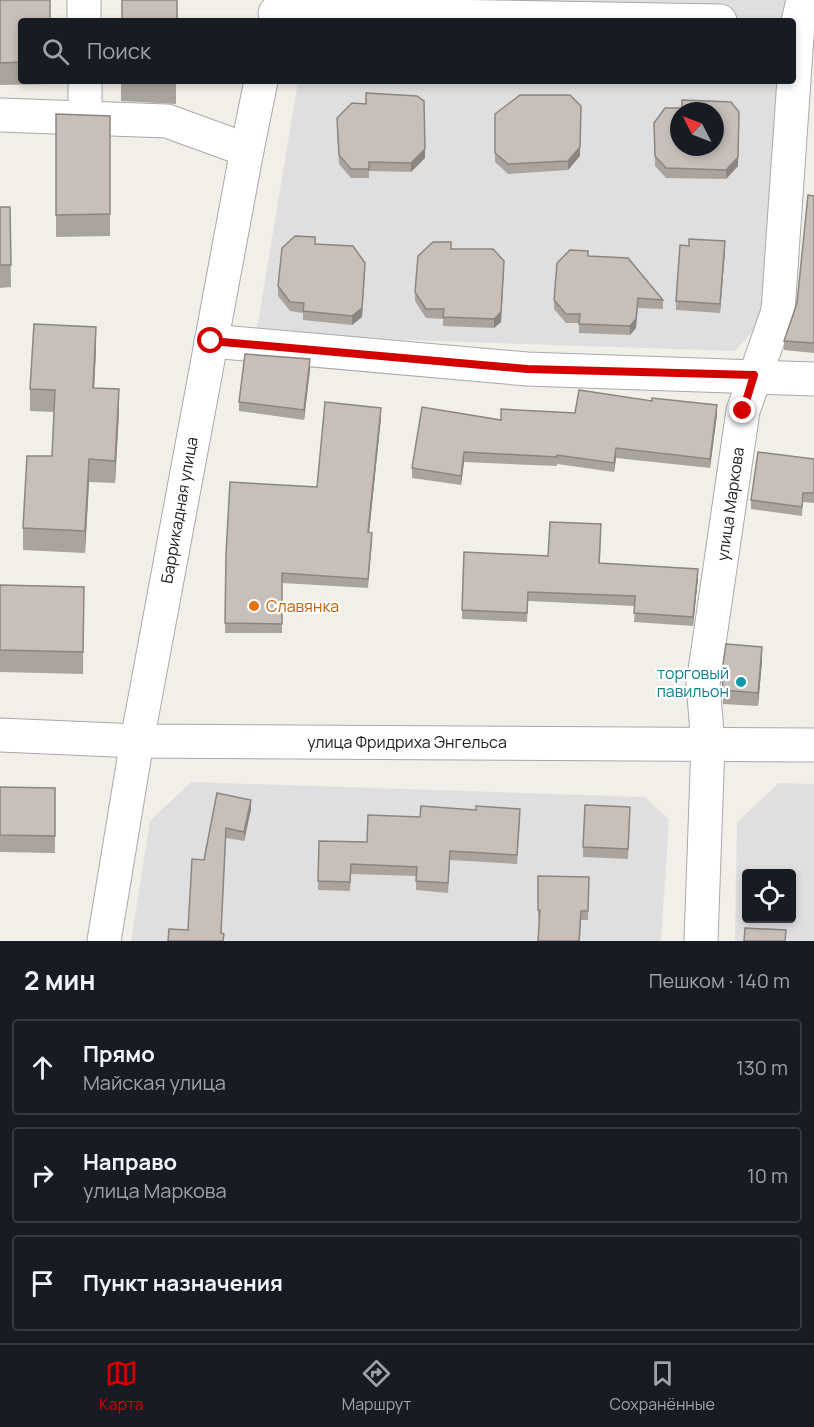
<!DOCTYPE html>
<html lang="ru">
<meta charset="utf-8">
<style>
body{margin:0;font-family:Manrope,sans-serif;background:#20242c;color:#f1f3f6}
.controls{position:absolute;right:18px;bottom:18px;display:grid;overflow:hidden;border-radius:6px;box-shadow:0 3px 9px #0003}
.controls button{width:54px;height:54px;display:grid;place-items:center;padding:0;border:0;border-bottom:2px solid #363941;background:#171b24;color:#f1f3f6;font:30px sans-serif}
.compass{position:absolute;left:670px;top:102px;width:54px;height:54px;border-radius:50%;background:#171b24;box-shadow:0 3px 9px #0003;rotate:312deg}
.stop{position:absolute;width:18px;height:18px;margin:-14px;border:4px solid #d40000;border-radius:50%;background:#fff}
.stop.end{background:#d40000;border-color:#fff;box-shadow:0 2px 6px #0008}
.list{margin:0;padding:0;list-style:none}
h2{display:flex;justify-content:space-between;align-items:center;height:78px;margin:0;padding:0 24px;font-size:26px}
h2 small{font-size:20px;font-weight:400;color:#9ea1a6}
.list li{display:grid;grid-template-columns:39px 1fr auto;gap:18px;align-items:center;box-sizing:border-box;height:96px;margin:0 12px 12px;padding:0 12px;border:2px solid #363941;border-radius:6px}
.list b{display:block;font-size:22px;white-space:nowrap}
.list p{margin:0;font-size:20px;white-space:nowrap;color:#9ea1a6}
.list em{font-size:20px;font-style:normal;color:#9ea1a6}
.icon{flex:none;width:33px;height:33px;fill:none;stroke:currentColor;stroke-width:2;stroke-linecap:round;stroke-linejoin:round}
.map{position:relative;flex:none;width:814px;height:941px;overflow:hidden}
.search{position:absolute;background:#171b24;box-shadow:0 3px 9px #0003;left:18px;right:18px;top:18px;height:66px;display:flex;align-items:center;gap:15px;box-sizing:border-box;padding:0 21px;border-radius:6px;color:#9ea1a6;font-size:22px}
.sheet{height:402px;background:#171b24}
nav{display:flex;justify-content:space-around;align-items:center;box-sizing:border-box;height:84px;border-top:2px solid #363941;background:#171b24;font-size:16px;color:#9ea1a6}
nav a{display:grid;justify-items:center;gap:3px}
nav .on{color:#d40000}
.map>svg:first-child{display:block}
.residential{fill:#e0dfdf;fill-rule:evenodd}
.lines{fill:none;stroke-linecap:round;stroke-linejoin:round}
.minor-casing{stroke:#a9a9a9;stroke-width:35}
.minor{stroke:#fff;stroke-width:33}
.wall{fill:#aba49e}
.shaded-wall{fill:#8b8681}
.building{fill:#c7bfb8;stroke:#8b8681;stroke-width:1.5;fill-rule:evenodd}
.route{stroke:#d40000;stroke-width:8}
.food-dot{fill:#e8710a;stroke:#fff;stroke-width:2}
.culture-dot{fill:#0f9aa8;stroke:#fff;stroke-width:2}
.labels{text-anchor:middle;stroke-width:4.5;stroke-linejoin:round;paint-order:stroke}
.street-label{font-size:16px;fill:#222;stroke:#fff}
.food-label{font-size:16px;fill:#c56008;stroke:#fff;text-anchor:start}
.culture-label{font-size:16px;fill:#0d838f;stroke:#fff;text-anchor:end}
</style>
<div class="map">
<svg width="814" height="941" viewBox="0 0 814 941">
<rect width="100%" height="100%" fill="#f2efe9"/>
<g class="residential">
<path d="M 312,0 L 786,0 L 783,21 L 308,21 Z"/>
<path d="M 298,81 L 778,81 L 761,322 L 735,351 L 256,335 ZM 679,111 L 715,111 L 715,147 L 679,147 Z"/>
<path d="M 191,782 L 645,797 L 669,820 L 661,941 L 131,941 L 150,821 Z"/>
<path d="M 779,783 L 814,784 L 814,941 L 735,941 L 737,822 ZM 746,874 L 792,874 L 792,918 L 746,918 Z"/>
</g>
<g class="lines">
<g class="minor-casing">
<g id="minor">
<path d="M 84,0 L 84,21"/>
<path d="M 275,13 L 720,21"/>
<path d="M 85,81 L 85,118"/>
<path d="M 0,115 L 167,121 L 247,150"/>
<path d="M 211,341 L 527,369 L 814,379"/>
<path d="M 0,735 L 137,741 L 814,745"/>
<path d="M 104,941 L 137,741 L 247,150 L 261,81"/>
<path d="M 701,941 L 708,744 L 703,684 L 743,411 L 778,311 L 798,22 L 803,0"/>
</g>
</g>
<use href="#minor" class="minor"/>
</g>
<g class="wall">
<path d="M 0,0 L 21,21 L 21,81 L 50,81 L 50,84 L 0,85 Z"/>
<path d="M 121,81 L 176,81 L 176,104 L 121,101 Z"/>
<path d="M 56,114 L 110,116 L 110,236 L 56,237 Z"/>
<path d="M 495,114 L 580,156 L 568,170 L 508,174 L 495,162 Z"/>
<path d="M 654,123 L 738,166 L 726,179 L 666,178 L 655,166 Z"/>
<path d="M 337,128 L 425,158 L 411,172 L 369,171 L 369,178 L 351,178 L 339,164 Z"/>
<path d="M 814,196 L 814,353 L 784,350 L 784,341 L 797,303 Z"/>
<path d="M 0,207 L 10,207 L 11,287 L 0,288 Z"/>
<path d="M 315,244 L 365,272 L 362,317 L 352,325 L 303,320 L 303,313 L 290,311 L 278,296 L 278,286 Z"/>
<path d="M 451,249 L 504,271 L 501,322 L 494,328 L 443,326 L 443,319 L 426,318 L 415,301 L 415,292 Z"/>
<path d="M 725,250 L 720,313 L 676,310 L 676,301 Z"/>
<path d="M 588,256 L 663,300 L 663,309 L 638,308 L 636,328 L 630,335 L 579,333 L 579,323 L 566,323 L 554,309 L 554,300 Z"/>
<path d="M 96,349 L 94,388 L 119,411 L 115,483 L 89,482 L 85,553 L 23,550 L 23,528 L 52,456 L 54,412 L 30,411 L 30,389 Z"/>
<path d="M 310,369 L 304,420 L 239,411 L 239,402 Z"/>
<path d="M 575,413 L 717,414 L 710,468 L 616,458 L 614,472 L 557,464 L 557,466 L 464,462 L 461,485 L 412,478 L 412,468 L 501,420 Z"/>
<path d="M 381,418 L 369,533 L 372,542 L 368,588 L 282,583 L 282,633 L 225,633 L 226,554 L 317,487 Z"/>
<path d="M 814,459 L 814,503 L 803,502 L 802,516 L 751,509 L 751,500 Z"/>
<path d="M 601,533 L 600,563 L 698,578 L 693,626 L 634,622 L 635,606 L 528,601 L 527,622 L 462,619 L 462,610 L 548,556 Z"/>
<path d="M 0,585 L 84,587 L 83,674 L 0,672 Z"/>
<path d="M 762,661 L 758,706 L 723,704 L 722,671 Z"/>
<path d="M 0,787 L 55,788 L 55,853 L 0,852 Z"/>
<path d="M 217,793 L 251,809 L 244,841 L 226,838 L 221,933 L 224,941 L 188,930 L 204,860 Z"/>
<path d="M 630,816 L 628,859 L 583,857 L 583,847 Z"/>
<path d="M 420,817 L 520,818 L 517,864 L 450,860 L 448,893 L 416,890 L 416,876 L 351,874 L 350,891 L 318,890 L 319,841 L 367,842 Z"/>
<path d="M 538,876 L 589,877 L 588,920 L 581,920 L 580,941 L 538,941 L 540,919 L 538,919 Z"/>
</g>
<g class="shaded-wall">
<path d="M 581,106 L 580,156 L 568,170 L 568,161 Z"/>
<path d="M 739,112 L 738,166 L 726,179 L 726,170 Z"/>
<path d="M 425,149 L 425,158 L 411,172 L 411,163 Z"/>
<path d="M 725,241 L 725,250 L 720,313 L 720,304 Z"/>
<path d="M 504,261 L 501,322 L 494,328 L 494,319 Z"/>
<path d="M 365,263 L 362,317 L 352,325 L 352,316 Z"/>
<path d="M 638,298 L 636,328 L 630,335 L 630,326 Z"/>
<path d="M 96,327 L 96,349 L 93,410 L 93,388 Z"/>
<path d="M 310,359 L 310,369 L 304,420 L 304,410 Z"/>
<path d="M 119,389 L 119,411 L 115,483 L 115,461 Z"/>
<path d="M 717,405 L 717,414 L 710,468 L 710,459 Z"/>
<path d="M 381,408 L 381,418 L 368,542 L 368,532 Z"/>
<path d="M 616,448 L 616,458 L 614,472 L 614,463 Z"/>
<path d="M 464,452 L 464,462 L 461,485 L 461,476 Z"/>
<path d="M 89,459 L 89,482 L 85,553 L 85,531 Z"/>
<path d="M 698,569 L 698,578 L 693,626 L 693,617 Z"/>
<path d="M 762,647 L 762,661 L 758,706 L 758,693 Z"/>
<path d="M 251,800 L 251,809 L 244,841 L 244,832 Z"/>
</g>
<g class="building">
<path d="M 0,0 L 50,0 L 50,21 L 21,21 L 21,62 L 0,63 Z"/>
<rect x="122" y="0" width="55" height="21"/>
<path d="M 366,93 L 417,96 L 424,101 L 425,149 L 411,163 L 369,162 L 369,169 L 351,169 L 339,155 L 337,118 L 352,103 L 366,104 Z"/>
<path d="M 520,95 L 570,95 L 581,106 L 580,147 L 568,161 L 508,164 L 495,153 L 495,114 Z"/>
<path d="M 682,100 L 731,102 L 739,112 L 738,157 L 726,170 L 666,168 L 655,156 L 654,123 L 665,108 L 682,108 ZM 679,111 L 715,111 L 715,147 L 679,147 Z"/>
<path d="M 56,114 L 110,116 L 110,214 L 56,215 Z"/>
<path d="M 808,195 L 814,196 L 814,343 L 784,341 L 797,303 Z"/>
<path d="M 0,207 L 10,207 L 11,265 L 0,265 Z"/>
<path d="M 295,236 L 315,237 L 315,244 L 353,246 L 365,263 L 362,308 L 352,316 L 303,311 L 304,303 L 290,302 L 278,286 L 282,248 Z"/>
<path d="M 689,239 L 725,241 L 720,304 L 676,301 L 680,245 L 689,246 Z"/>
<path d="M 433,242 L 451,242 L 451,249 L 493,249 L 504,261 L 501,312 L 494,319 L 443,317 L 444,309 L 426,309 L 415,292 L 418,256 Z"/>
<path d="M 570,250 L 588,251 L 588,256 L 628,258 L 663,300 L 638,298 L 636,319 L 630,326 L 579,324 L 580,314 L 566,314 L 554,300 L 557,263 Z"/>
<path d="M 34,324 L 96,327 L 93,388 L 119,389 L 115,461 L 89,459 L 85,531 L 23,528 L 27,456 L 52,456 L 55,390 L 30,389 Z"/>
<path d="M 245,354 L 310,359 L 304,410 L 239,402 Z"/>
<path d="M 579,390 L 652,401 L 652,398 L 717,405 L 710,459 L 616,448 L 614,463 L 557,455 L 557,457 L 464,452 L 461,476 L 412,468 L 422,407 L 501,420 L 501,409 L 575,413 Z"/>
<path d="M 325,402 L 381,408 L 368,532 L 372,533 L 368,579 L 282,573 L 282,624 L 225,623 L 226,554 L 230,482 L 317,487 Z"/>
<path d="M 758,452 L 814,459 L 814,493 L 803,493 L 802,507 L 751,500 Z"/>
<path d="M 550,522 L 601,524 L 599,563 L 698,569 L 693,617 L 634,613 L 635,596 L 528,592 L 527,613 L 462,610 L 464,552 L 548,556 Z"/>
<path d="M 0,585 L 84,587 L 83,652 L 0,650 Z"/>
<path d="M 726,644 L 762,647 L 758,693 L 723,690 L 722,671 Z"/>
<path d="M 0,787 L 55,788 L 55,836 L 0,835 Z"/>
<path d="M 217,793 L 251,800 L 244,832 L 226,828 L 221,933 L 224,934 L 223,941 L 168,941 L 169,929 L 188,930 L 192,859 L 204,860 Z"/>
<path d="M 585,805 L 630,807 L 628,849 L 583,847 Z"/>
<path d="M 421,806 L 476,810 L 476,806 L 520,809 L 517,855 L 450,851 L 448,883 L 416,881 L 417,867 L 351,864 L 350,882 L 318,881 L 319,841 L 367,842 L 368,815 L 420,817 Z"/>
<path d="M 538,876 L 589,877 L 588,911 L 581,911 L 579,941 L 538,941 L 540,910 L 538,910 Z"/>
<path d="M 745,928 L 786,930 L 785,941 L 744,941 Z"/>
</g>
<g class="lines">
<path class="route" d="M 211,341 L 527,369 L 754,375 L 743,411"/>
</g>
<circle class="food-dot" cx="254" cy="606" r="6"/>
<circle class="culture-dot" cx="741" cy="682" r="6"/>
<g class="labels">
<g class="street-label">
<text transform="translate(730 504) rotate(-82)" y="6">улица Маркова</text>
<text transform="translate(179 510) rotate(-80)" y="6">Баррикадная улица</text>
<text x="407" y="748">улица Фридриха Энгельса</text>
</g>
<g class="food-label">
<text x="266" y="612">Славянка</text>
</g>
<g class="culture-label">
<text x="729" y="679">торговый<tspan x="729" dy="18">павильон</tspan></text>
</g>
</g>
</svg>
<div class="controls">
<button><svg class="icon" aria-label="locate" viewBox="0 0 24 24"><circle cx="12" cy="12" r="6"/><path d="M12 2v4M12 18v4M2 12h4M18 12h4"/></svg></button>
</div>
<svg class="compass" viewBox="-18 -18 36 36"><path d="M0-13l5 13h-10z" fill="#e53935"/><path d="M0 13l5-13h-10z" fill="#9ea1a6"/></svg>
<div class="stop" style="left:211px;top:341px"></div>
<div class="stop end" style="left:743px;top:411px"></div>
<div class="search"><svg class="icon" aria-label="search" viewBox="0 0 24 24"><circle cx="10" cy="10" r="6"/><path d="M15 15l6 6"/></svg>Поиск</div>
</div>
<section class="sheet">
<h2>2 мин<small>Пешком · 140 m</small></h2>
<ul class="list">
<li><svg class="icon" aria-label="ahead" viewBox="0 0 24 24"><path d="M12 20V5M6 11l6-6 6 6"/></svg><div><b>Прямо</b><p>Майская улица</p></div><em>130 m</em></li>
<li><svg class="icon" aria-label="right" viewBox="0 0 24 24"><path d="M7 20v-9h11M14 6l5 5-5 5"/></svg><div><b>Направо</b><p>улица Маркова</p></div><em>10 m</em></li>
<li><svg class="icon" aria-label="arrive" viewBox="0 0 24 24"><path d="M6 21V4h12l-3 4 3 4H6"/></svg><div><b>Пункт назначения</b></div></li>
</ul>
</section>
<nav>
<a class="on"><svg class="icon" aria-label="map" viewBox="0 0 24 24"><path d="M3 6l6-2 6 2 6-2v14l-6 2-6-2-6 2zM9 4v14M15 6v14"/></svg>Карта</a>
<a><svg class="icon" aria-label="directions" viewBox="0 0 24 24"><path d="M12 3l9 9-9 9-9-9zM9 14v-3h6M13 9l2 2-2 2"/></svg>Маршрут</a>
<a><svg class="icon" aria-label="saved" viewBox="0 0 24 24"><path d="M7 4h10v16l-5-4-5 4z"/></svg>Сохранённые</a>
</nav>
